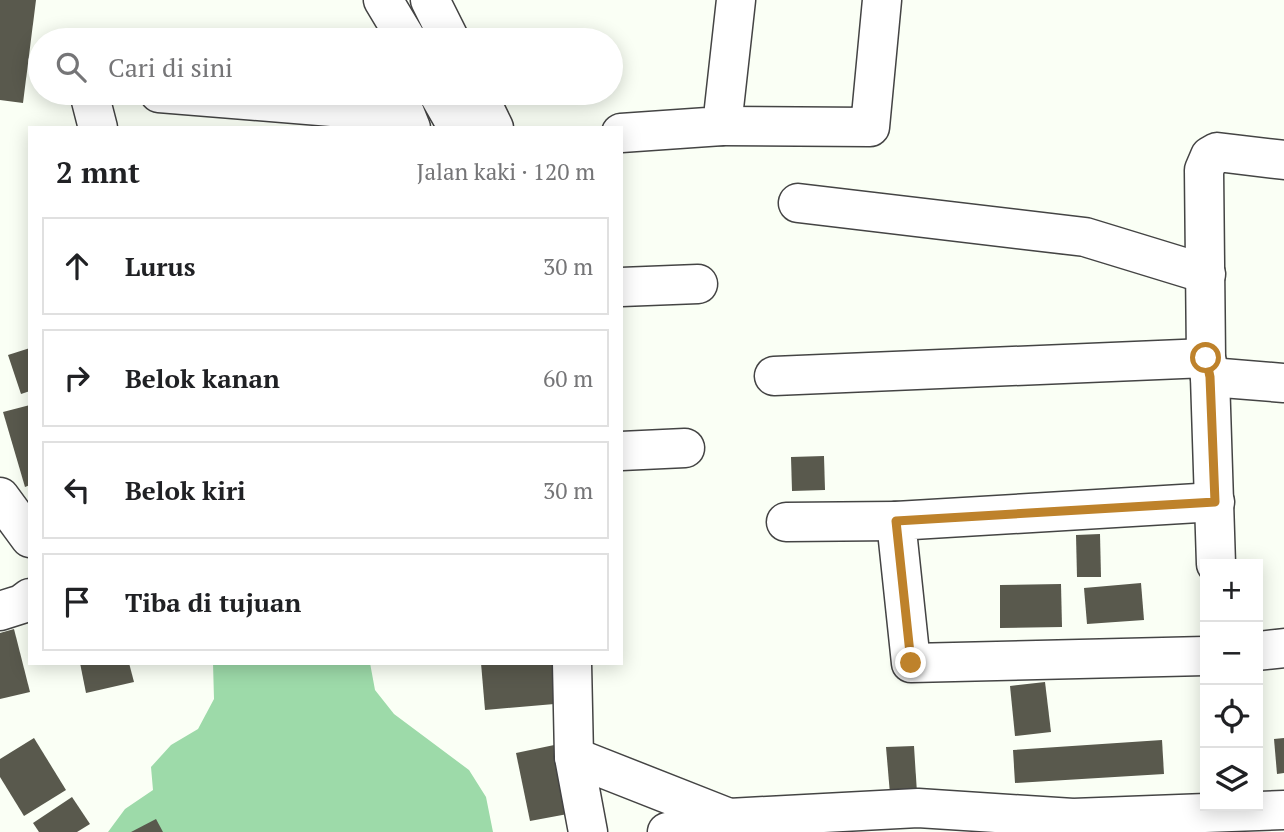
<!DOCTYPE html>
<html lang="id">
<meta charset="utf-8">
<style>
body{margin:0;font-family:"PT Serif",serif;background:#f6f6f6;color:#202124}
.controls{position:absolute;right:21px;bottom:21px;display:grid;overflow:hidden;border-radius:0px;box-shadow:0 4px 18px #0003}
.controls button{width:63px;height:63px;display:grid;place-items:center;padding:0;border:0;border-bottom:2px solid #e0e0e0;background:#fff;color:#202124;font:35px sans-serif}
.stop{position:absolute;width:21px;height:21px;margin:-16px;border:5px solid #be822b;border-radius:50%;background:#fff}
.stop.end{background:#be822b;border-color:#fff;box-shadow:0 2px 7px #0008}
.list{margin:0;padding:0;list-style:none}
h2{display:flex;justify-content:space-between;align-items:center;height:91px;margin:0;padding:0 28px;font-size:30px}
h2 small{font-size:23px;font-weight:400;color:#757577}
.list li{display:grid;grid-template-columns:46px 1fr auto;gap:21px;align-items:center;box-sizing:border-box;height:98px;margin:0 14px 14px;padding:0 14px;border:2px solid #e0e0e0;border-radius:0px}
.list b{display:block;font-size:26px;white-space:nowrap}
.list em{font-size:23px;font-style:normal;color:#757577}
.icon{flex:none;width:38px;height:38px;fill:none;stroke:currentColor;stroke-width:2;stroke-linecap:round;stroke-linejoin:round}
.map{position:relative;flex:none;width:1284px;height:832px;overflow:hidden}
.search{position:absolute;background:#fff;box-shadow:0 4px 18px #0003;left:28px;top:28px;width:595px;height:77px;display:flex;align-items:center;gap:18px;box-sizing:border-box;padding:0 24px;border-radius:38px;color:#757577;font-size:26px}
.panel{position:absolute;background:#fff;box-shadow:0 4px 18px #0003;left:28px;top:126px;width:595px;height:539px;border-radius:0px}
.map>svg:first-child{display:block}
.forest{fill:#9ddaa9}
.building{fill:#59594d}
.lines{fill:none;stroke-linecap:round;stroke-linejoin:round}
.minor-casing{stroke:#444;stroke-width:41}
.minor{stroke:#fff;stroke-width:38}
.route{stroke:#be822b;stroke-width:9}
</style>
<div class="map">
<svg width="1284" height="832" viewBox="0 0 1284 832">
<rect width="100%" height="100%" fill="#fafff5"/>
<path class="forest" d="M 213,663 L 370,663 L 375,690 L 394,714 L 469,770 L 486,797 L 493,832 L 108,832 L 125,809 L 153,790 L 151,767 L 171,745 L 198,729 L 214,699 Z"/>
<g class="building">
<path d="M 0,0 L 36,0 L 23,103 L 0,100 Z"/>
<path d="M 30,348 L 30,391 L 21,394 L 8,355 Z"/>
<path d="M 30,405 L 30,485 L 25,487 L 3,412 Z"/>
<path d="M 824,456 L 825,490 L 792,491 L 791,457 Z"/>
<path d="M 1100,534 L 1101,577 L 1077,577 L 1076,535 Z"/>
<path d="M 1141,583 L 1144,620 L 1087,624 L 1084,588 Z"/>
<path d="M 1061,584 L 1062,627 L 1000,628 L 1000,585 Z"/>
<path d="M 14,629 L 30,692 L 0,699 L 0,633 Z"/>
<path d="M 80,663 L 129,663 L 134,682 L 86,693 Z"/>
<path d="M 481,663 L 562,663 L 566,703 L 485,710 Z"/>
<path d="M 1045,682 L 1051,732 L 1015,736 L 1010,686 Z"/>
<path d="M 34,738 L 66,790 L 24,816 L 0,777 L 0,759 Z"/>
<path d="M 1284,738 L 1284,773 L 1277,774 L 1274,739 Z"/>
<path d="M 1162,740 L 1164,774 L 1015,783 L 1013,750 Z"/>
<path d="M 559,744 L 573,813 L 530,821 L 516,753 Z"/>
<path d="M 914,746 L 917,793 L 890,794 L 886,747 Z"/>
<path d="M 72,797 L 90,824 L 77,832 L 39,832 L 33,823 Z"/>
<path d="M 156,819 L 163,832 L 131,832 Z"/>
</g>
<g class="lines">
<g class="minor-casing">
<g id="minor">
<path d="M 383,0 L 407,40"/>
<path d="M 430,0 L 450,40"/>
<path d="M 89,93 L 98,128"/>
<path d="M 159,93 L 405,113 L 411,128"/>
<path d="M 438,93 L 458,128"/>
<path d="M 477,93 L 494,128"/>
<path d="M 722,126 L 870,127 L 882,0"/>
<path d="M 621,133 L 722,126 L 736,0"/>
<path d="M 798,203 L 1085,237 L 1206,274"/>
<path d="M 621,287 L 698,284"/>
<path d="M 774,376 L 1206,358"/>
<path d="M 1210,377 L 1284,383"/>
<path d="M 621,451 L 685,448"/>
<path d="M 0,497 L 30,538"/>
<path d="M 786,522 L 896,521"/>
<path d="M 1216,564 L 1210,377 L 1206,358 L 1204,170 L 1210,156 L 1217,152 L 1284,160"/>
<path d="M 0,611 L 22,604 L 30,598"/>
<path d="M 1258,651 L 1284,648"/>
<path d="M 1205,656 L 911,663 L 896,521 L 1215,502"/>
<path d="M 572,663 L 574,757 L 588,832"/>
<path d="M 574,757 L 729,818"/>
<path d="M 667,832 L 729,818 L 918,808 L 1073,818 L 1284,810"/>
</g>
</g>
<use href="#minor" class="minor"/>
</g>
<g class="lines">
<path class="route" d="M 911,663 L 896,521 L 1215,502 L 1210,377 L 1206,358"/>
</g>
</svg>
<div class="controls">
<button>+</button>
<button>−</button>
<button><svg class="icon" aria-label="locate" viewBox="0 0 24 24"><circle cx="12" cy="12" r="6"/><path d="M12 2v4M12 18v4M2 12h4M18 12h4"/></svg></button>
<button><svg class="icon" aria-label="layers" viewBox="0 0 24 24"><path d="M12 4l9 5-9 5-9-5zM3 14l9 5 9-5"/></svg></button>
</div>
<div class="stop" style="left:1206px;top:358px"></div>
<div class="stop end" style="left:911px;top:663px"></div>
<div class="search"><svg class="icon" aria-label="search" viewBox="0 0 24 24"><circle cx="10" cy="10" r="6"/><path d="M15 15l6 6"/></svg>Cari di sini</div>
<section class="panel">
<h2>2 mnt<small>Jalan kaki · 120 m</small></h2>
<ul class="list">
<li><svg class="icon" aria-label="ahead" viewBox="0 0 24 24"><path d="M12 20V5M6 11l6-6 6 6"/></svg><div><b>Lurus</b></div><em>30 m</em></li>
<li><svg class="icon" aria-label="right" viewBox="0 0 24 24"><path d="M7 20v-9h11M14 6l5 5-5 5"/></svg><div><b>Belok kanan</b></div><em>60 m</em></li>
<li><svg class="icon" aria-label="left" viewBox="0 0 24 24"><path d="M17 20v-9H6M10 6l-5 5 5 5"/></svg><div><b>Belok kiri</b></div><em>30 m</em></li>
<li><svg class="icon" aria-label="arrive" viewBox="0 0 24 24"><path d="M6 21V4h12l-3 4 3 4H6"/></svg><div><b>Tiba di tujuan</b></div></li>
</ul>
</section>
</div>
